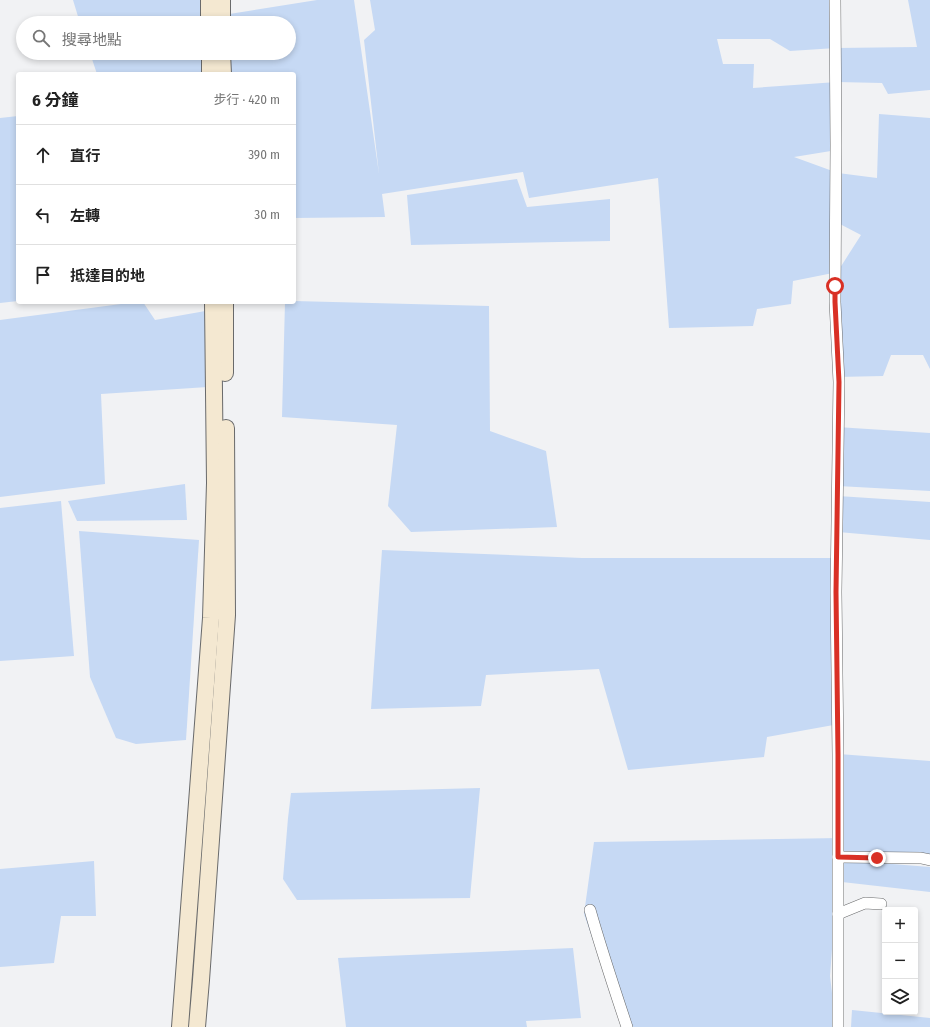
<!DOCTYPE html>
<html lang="zh-TW">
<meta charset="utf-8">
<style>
body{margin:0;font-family:"Fira Sans Condensed","Noto Sans TC",sans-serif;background:#f6f6f6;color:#222}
.controls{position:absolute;right:12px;bottom:12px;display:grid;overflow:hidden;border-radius:4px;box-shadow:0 2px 6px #0003}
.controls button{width:36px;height:36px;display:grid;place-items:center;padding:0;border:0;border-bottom:1px solid #e0e0e0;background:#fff;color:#222;font:20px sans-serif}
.stop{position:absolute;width:12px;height:12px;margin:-9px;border:3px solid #d93025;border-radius:50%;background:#fff}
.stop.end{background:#d93025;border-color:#fff;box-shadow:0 1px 4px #0008}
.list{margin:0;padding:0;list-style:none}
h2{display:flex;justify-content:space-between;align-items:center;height:52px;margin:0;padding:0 16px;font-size:17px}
h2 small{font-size:13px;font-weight:400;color:#767676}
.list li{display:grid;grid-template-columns:26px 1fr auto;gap:12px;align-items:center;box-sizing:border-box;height:60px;padding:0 16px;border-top:1px solid #e0e0e0}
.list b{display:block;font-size:15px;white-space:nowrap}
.list em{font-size:13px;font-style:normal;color:#767676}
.icon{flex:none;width:22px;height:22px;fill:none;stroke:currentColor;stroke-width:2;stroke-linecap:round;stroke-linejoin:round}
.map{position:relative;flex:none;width:930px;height:1027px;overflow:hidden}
.search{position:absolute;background:#fff;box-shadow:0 2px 6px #0003;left:16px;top:16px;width:280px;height:44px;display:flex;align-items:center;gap:10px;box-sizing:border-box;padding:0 14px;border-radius:22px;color:#767676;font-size:15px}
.panel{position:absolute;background:#fff;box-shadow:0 2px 6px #0003;left:16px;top:72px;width:280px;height:232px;border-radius:4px}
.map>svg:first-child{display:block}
.water{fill:#c6d9f4;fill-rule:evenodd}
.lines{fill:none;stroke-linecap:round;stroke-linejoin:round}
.street-casing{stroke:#696a6b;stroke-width:12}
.secondary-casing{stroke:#696a6b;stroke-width:18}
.street{stroke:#fff;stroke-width:11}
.secondary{stroke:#f4e8d1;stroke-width:16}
.route{stroke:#d93025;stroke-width:5}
</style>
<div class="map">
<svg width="930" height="1027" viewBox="0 0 930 1027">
<rect width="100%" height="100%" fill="#f1f2f4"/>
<g class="water">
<path d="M 73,0 L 217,0 L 217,16 L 317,0 L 354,0 L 379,174 L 364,40 L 375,30 L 370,0 L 836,0 L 837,48 L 917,47 L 908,0 L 930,0 L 930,90 L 888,94 L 882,83 L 837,82 L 837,150 L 794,157 L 838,173 L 877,178 L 879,114 L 930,118 L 930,369 L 923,355 L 891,355 L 883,376 L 837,377 L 838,272 L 793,281 L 791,304 L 757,309 L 753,326 L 669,328 L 658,178 L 529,198 L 523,172 L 382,194 L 385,217 L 294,218 L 294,74 L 97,74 L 90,53 L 289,53 L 289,23 L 80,23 ZM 717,39 L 770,39 L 790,51 L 836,48 L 837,82 L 753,88 L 754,64 L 723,64 ZM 838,223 L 861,235 L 838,271 Z"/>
<path d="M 18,116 L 18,301 L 0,303 L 0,118 Z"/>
<path d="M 517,179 L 527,207 L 610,199 L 610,241 L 411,245 L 407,195 Z"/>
<path d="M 294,301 L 489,306 L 490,431 L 546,451 L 557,527 L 411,532 L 388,506 L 397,425 L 282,417 L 285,302 L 294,302 Z"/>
<path d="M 136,302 L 143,302 L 155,320 L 222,308 L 223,386 L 101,394 L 105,484 L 0,497 L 0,320 Z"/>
<path d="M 837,427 L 930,433 L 930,491 L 838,486 Z"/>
<path d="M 185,484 L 187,520 L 77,521 L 68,501 Z"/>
<path d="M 838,496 L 930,502 L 930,540 L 838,532 Z"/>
<path d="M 61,501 L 74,656 L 0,661 L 0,508 Z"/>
<path d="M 79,531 L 199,540 L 186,740 L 136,744 L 116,738 L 90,677 Z"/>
<path d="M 382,550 L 582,558 L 838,558 L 839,724 L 767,737 L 764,757 L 628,770 L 599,669 L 486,675 L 481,706 L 371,709 Z"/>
<path d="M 839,754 L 930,761 L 930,863 L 854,861 L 930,867 L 930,892 L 842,882 L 840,841 L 830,976 L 836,1027 L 623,1027 L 584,914 L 594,842 L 840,838 Z"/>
<path d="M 480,788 L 470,898 L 297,900 L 283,879 L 288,818 L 291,793 Z"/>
<path d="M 94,861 L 96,916 L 61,916 L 54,963 L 0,967 L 0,869 Z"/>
<path d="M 573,948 L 581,1018 L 526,1021 L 527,1027 L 346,1027 L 338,958 Z"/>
<path d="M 852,1010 L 930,1018 L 930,1027 L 851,1027 Z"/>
</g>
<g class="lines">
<g class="street-casing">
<g id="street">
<path d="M 835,0 L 836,145 L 835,302 L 839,382 L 836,592 L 838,755 L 838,1027"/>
<path d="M 838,857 L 921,858 L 930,860"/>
<path d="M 590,910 C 601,949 614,988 627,1027"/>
<path d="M 838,914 L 865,903 L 881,904"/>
</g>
</g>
<g class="secondary-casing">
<g id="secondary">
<path d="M 209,0 L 209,23"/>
<path d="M 222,0 L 222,23"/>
<path d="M 210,53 L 210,74"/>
<path d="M 222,53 L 223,74"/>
<path d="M 225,302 L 225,373"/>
<path d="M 180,1027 L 211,618 L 215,483 L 213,302"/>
<path d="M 197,1027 L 201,980 L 227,615 L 226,428"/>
</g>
</g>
<use href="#street" class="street"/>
<use href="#secondary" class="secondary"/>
</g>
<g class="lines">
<path class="route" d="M 835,286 L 835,302 L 839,382 L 836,592 L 838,755 L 838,857 L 877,858"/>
</g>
</svg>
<div class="controls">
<button>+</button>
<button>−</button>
<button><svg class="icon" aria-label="layers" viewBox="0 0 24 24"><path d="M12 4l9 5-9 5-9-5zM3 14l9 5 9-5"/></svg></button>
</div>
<div class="stop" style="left:835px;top:286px"></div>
<div class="stop end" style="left:877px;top:858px"></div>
<div class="search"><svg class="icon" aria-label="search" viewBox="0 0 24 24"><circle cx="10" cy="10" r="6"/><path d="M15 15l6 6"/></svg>搜尋地點</div>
<section class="panel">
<h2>6 分鐘<small>步行 · 420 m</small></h2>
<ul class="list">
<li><svg class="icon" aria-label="ahead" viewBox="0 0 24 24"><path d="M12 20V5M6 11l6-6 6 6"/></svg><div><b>直行</b></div><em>390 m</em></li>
<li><svg class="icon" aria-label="left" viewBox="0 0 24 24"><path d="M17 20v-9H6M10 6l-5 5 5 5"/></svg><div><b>左轉</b></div><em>30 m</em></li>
<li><svg class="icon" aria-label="arrive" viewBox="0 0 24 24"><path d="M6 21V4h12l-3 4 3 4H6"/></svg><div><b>抵達目的地</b></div></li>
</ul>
</section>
</div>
